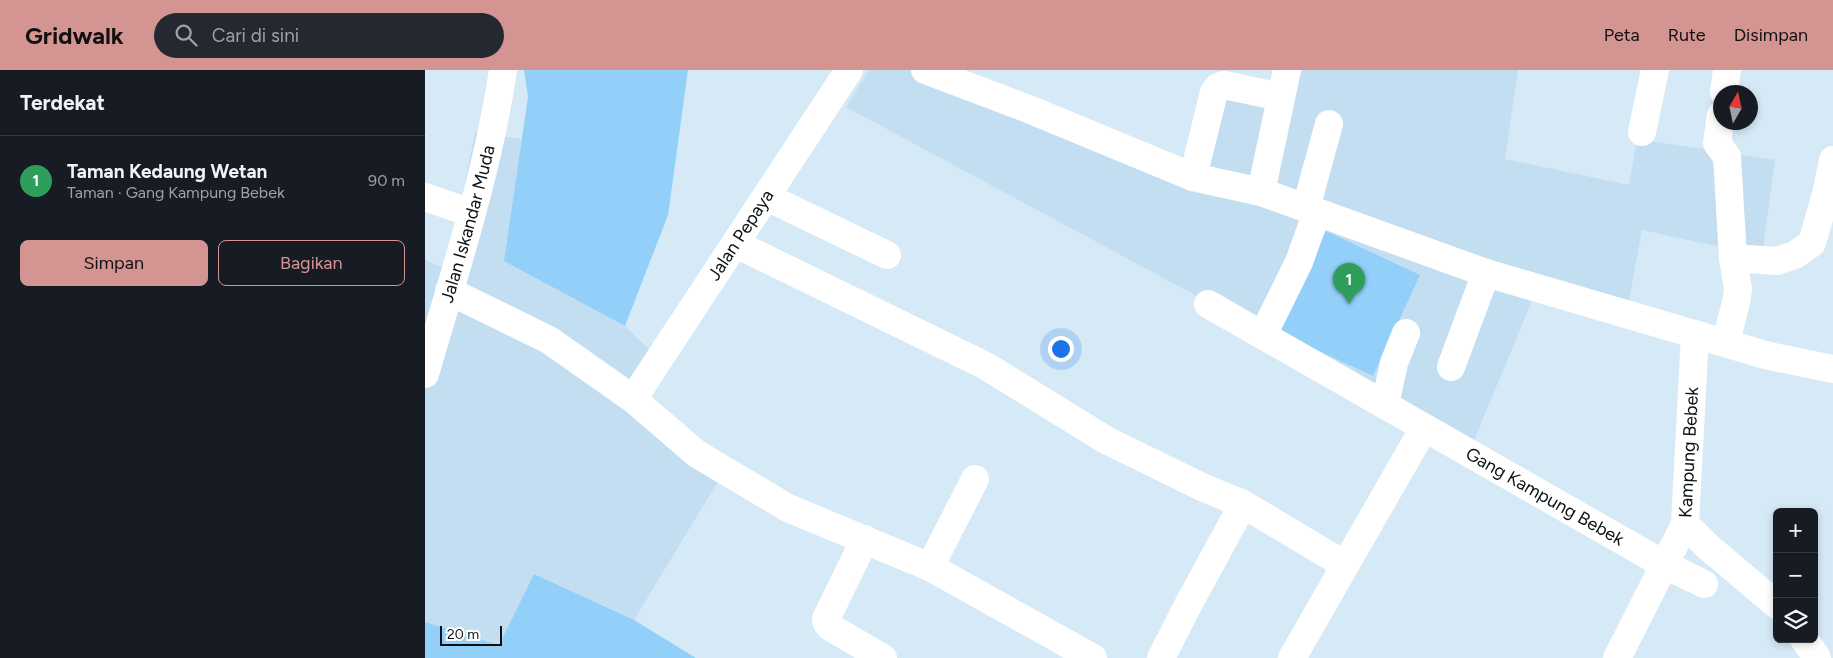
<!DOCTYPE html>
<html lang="id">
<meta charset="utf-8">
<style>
body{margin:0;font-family:Figtree,sans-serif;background:#242831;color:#f1f3f6}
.controls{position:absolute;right:15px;bottom:15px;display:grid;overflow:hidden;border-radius:8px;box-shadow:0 2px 8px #0003}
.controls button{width:45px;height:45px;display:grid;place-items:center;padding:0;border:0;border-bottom:1px solid #363941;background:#171b24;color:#f1f3f6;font:25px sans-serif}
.compass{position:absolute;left:1288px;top:15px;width:45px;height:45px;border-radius:50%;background:#171b24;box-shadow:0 2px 8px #0003;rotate:9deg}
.scale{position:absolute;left:15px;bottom:12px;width:62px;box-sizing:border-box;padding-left:5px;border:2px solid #0a1115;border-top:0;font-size:14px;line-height:18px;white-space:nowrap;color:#0a1115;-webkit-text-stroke:4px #fff;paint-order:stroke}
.you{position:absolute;left:635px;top:278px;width:18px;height:18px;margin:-12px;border:4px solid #fff;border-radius:50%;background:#1a73e8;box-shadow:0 0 0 8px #1a73e833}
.badge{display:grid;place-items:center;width:32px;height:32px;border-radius:50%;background:#d49592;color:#fff;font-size:16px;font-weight:700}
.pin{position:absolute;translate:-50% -41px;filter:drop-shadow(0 1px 2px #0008)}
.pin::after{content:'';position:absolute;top:26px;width:18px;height:15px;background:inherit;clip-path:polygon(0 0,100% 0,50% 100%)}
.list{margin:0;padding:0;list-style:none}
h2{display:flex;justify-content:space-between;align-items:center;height:65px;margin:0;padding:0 20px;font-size:21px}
h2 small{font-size:16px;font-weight:400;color:#9ea1a6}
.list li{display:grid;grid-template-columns:32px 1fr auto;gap:15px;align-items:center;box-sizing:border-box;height:90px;padding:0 20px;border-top:1px solid #363941}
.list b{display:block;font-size:19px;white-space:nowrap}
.list p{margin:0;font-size:16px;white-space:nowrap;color:#9ea1a6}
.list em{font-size:16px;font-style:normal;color:#9ea1a6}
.actions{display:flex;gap:10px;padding:15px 20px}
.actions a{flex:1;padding:11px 0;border:1px solid #d49592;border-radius:8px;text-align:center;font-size:18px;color:#d49592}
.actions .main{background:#d49592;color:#111}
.icon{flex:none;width:28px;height:28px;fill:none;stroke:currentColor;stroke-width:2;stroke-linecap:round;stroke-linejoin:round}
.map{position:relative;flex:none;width:1408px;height:588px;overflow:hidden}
header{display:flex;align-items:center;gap:30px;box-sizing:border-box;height:70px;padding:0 25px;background:#d49592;color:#111}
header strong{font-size:24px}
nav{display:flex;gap:28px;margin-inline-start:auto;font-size:18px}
.search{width:350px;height:45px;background:#242831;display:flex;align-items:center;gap:12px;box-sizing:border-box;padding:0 18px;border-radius:28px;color:#9ea1a6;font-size:19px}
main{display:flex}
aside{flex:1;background:#171b24}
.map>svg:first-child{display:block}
.built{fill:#c4def1}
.green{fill:#92cff9}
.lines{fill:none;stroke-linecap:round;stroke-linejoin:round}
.minor{stroke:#fff;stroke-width:28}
.labels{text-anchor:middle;stroke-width:4;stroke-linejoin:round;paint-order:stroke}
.street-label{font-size:18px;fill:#0a1115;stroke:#fff}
</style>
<header>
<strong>Gridwalk</strong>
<div class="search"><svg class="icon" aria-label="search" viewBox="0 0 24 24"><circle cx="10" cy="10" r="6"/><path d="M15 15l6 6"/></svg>Cari di sini</div>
<nav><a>Peta</a><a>Rute</a><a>Disimpan</a></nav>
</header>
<main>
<aside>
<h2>Terdekat<small></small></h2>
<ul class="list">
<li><span class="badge" style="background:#2e9e5b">1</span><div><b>Taman Kedaung Wetan</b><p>Taman · Gang Kampung Bebek</p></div><em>90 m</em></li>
</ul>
<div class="actions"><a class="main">Simpan</a><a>Bagikan</a></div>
</aside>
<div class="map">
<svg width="1408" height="588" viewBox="0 0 1408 588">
<rect width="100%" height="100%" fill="#d6e9f7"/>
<g class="built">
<path d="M 444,0 L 484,0 L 771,108 L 789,10 L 858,21 L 863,0 L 1093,0 L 1080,89 L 1204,115 L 1212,69 L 1350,90 L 1337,186 L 1217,160 L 1200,252 L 1109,226 L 1045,380 L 1000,358 L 770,225 L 421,37 Z"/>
<path d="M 50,62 L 97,69 L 79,191 L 200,256 L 227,282 L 190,333 L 295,408 L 209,550 L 109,504 L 74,575 L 0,552 L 0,190 L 23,200 Z"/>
</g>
<g class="green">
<path d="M 99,0 L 263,0 L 243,145 L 200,256 L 79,191 L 103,27 Z"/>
<path d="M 901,161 L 995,205 L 948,306 L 853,262 Z"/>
<path d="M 109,504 L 209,550 L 271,588 L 0,588 L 0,552 L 74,575 Z"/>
</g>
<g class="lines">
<g class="minor">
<path d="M 500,0 L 601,38 L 768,107 L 836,122 L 1061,203 L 1344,286 L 1408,299"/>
<path d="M 1299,22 L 1302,0"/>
<path d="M 1296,45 L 1292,73 L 1302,87 L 1308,188 L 1313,219 L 1312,228 L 1301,272"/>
<path d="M 1217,62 L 1230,0"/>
<path d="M 768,107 L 789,22 L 793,17 L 799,15 L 856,27"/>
<path d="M 836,122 L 862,0"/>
<path d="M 0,127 L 46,143"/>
<path d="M 342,127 L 462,185"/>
<path d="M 881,138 L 904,54"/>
<path d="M 311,174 L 561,296 L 681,370 L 779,418 L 818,434 L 762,537 L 736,588"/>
<path d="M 1308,188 L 1352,191 L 1370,185 L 1387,173 L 1401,124 L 1408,90"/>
<path d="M 24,221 L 124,270 L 208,329 L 272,384 L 363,438 L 505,497 L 668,588"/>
<path id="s1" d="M 783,234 L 1240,495 L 1279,514"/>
<path d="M 838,265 L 874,192 L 892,142"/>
<path d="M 1026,297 L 1061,203"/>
<path id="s2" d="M 0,304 C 29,204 63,103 78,0"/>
<path id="s3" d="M 208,329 L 424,0"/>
<path d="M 960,335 L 969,293 L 981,263"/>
<path d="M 818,434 L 920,495"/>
<path d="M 1260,454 L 1282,476 L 1352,535"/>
<path d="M 440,469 L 401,549 L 402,553 L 405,557 L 458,588"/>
<path d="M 505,497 L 550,409"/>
<path d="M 1379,569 L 1392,588"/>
<path d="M 867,588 L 999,358"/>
<path id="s4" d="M 1192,588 L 1260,454 L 1270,264"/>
</g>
</g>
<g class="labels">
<g class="street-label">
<text dy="6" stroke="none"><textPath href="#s2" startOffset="156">Jalan Iskandar Muda</textPath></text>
<text dy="6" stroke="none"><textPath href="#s3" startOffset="196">Jalan Pepaya</textPath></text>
<text dy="6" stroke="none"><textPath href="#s4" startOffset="222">Kampung Bebek</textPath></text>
<text dy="6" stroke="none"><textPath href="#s1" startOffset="388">Gang Kampung Bebek</textPath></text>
</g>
</g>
</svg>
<div class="controls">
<button>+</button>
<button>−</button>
<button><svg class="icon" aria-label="layers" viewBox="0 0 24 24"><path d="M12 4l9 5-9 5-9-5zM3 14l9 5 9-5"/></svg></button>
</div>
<svg class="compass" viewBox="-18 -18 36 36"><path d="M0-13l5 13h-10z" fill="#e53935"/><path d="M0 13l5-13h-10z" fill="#9ea1a6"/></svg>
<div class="scale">20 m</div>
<div class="you"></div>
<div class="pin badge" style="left:924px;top:234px;background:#2e9e5b">1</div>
</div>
</main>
